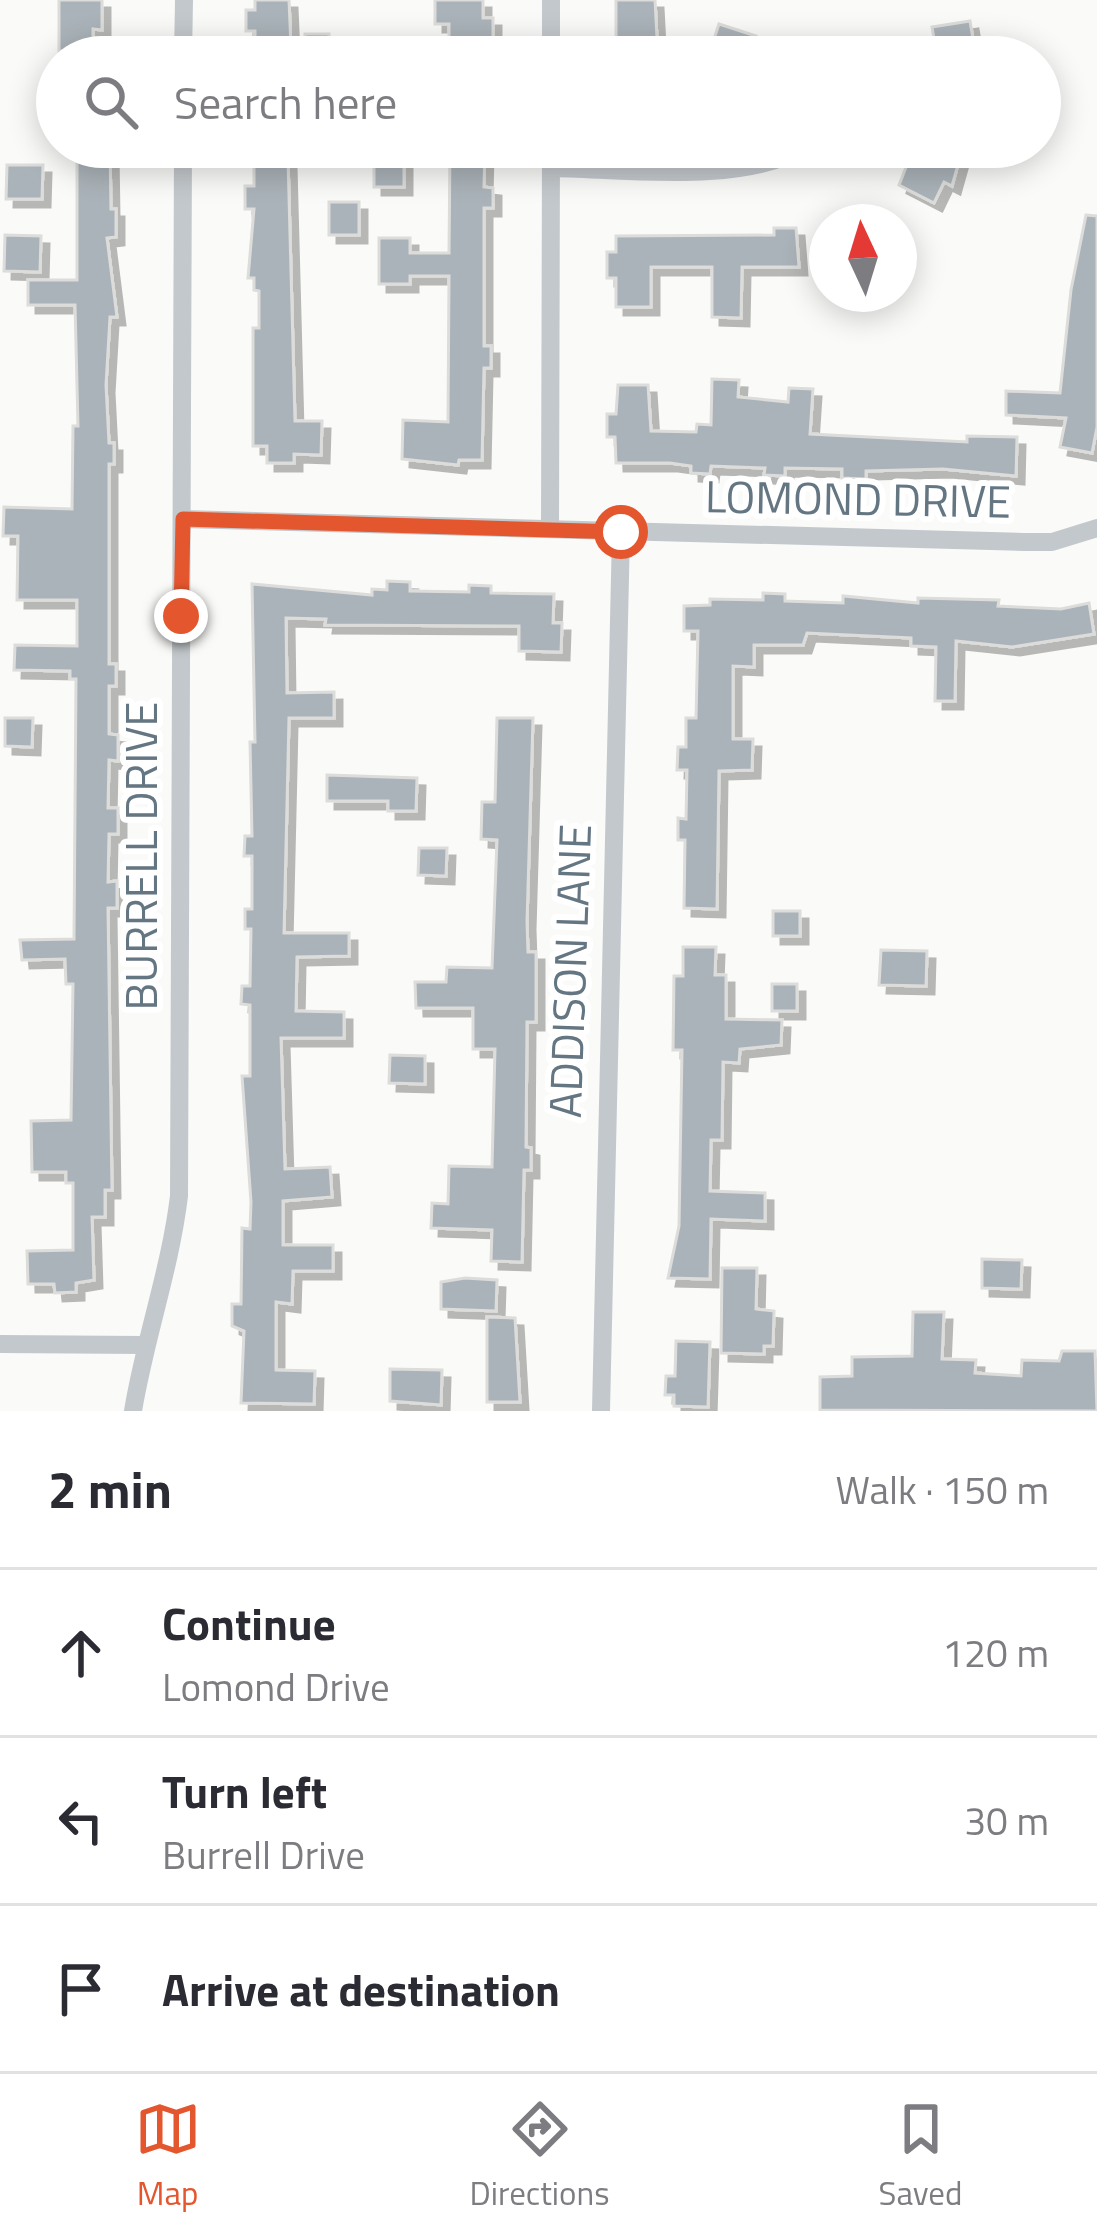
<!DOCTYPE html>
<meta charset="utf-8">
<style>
body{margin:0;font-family:"Titillium Web",sans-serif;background:#f2f2f3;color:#2b2b33}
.compass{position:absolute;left:809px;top:204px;width:108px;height:108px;border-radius:50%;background:#fff;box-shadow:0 6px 30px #0003;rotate:356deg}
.stop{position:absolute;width:36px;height:36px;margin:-27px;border:9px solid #e4572e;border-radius:50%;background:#fff}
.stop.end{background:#e4572e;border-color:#fff;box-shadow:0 3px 12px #0008}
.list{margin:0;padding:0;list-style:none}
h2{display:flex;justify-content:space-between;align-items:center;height:156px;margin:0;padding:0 48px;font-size:51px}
h2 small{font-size:39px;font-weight:400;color:#7c7c81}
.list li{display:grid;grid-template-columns:78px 1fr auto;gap:36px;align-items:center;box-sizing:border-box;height:168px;padding:0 48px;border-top:3px solid #e1e1e2}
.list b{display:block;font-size:45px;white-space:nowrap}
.list p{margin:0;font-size:39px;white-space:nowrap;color:#7c7c81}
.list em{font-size:39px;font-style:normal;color:#7c7c81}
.icon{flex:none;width:66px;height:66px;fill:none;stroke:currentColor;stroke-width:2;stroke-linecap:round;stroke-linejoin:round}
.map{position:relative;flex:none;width:1097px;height:1411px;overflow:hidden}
.search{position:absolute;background:#fff;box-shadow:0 6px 30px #0003;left:36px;right:36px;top:36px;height:132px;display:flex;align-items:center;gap:30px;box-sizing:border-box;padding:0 42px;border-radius:66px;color:#7c7c81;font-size:45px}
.sheet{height:660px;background:#fff}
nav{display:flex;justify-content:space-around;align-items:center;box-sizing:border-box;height:168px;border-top:3px solid #e1e1e2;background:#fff;font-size:33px;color:#7c7c81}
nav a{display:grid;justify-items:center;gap:6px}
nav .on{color:#e4572e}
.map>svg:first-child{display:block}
.building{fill:#aab3b9;stroke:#dcdcda;stroke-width:3;filter:url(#shadow)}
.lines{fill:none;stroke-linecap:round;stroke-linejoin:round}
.minor{stroke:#c3c8cc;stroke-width:18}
.route{stroke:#e4572e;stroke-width:15}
.labels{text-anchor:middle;stroke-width:12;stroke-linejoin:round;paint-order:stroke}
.street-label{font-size:45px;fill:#657683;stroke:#fff}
</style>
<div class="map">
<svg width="1097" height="1411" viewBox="0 0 1097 1411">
<defs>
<filter id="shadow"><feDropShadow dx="8" dy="8" stdDeviation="0" flood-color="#0004"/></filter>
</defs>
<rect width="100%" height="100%" fill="#fafaf8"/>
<g class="building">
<path d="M 59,0 L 102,0 L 102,30 L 93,29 L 93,51 L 59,51 Z"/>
<path d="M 255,0 L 289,0 L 291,47 L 255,48 L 255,31 L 246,31 L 246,10 L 255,10 Z"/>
<path d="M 435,0 L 483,0 L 483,18 L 493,18 L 493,40 L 483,40 L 483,57 L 449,57 L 449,24 L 435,24 Z"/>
<path d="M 616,0 L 655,0 L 658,57 L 616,57 Z"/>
<path d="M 970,21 L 976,57 L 937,57 L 932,27 Z"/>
<path d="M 719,24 L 756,36 L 749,57 L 708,57 Z"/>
<rect x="305" y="34" width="24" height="23"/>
<path d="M 77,147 L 110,147 L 111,209 L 116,209 L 116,237 L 107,238 L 117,317 L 110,317 L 106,385 L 109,443 L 114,443 L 114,464 L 109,464 L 109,664 L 116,664 L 116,686 L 109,686 L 109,734 L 118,735 L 118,761 L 109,760 L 108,808 L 118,808 L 118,834 L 109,834 L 108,882 L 117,881 L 117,908 L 108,908 L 112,1190 L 105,1190 L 105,1217 L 92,1217 L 94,1280 L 76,1283 L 76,1292 L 55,1293 L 54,1284 L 28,1284 L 27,1251 L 73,1250 L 73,1183 L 66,1183 L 66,1172 L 32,1172 L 31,1121 L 71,1120 L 73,984 L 66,984 L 65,959 L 22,960 L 20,940 L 74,939 L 76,679 L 70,679 L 70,671 L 14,670 L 15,645 L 77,646 L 77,600 L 17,600 L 18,536 L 3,536 L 4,507 L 72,509 L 73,426 L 78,426 L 75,305 L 28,305 L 28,280 L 77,280 Z"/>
<path d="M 450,147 L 485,147 L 484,187 L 493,188 L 493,208 L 484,208 L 484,346 L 491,346 L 491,368 L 484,368 L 482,460 L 459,460 L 458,465 L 402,459 L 403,420 L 448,422 L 449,276 L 410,276 L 410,284 L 379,284 L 379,238 L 410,238 L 410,253 L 449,253 Z"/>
<path d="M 914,147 L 963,147 L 952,186 L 944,182 L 934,203 L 899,185 Z"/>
<path d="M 254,158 L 288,159 L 295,421 L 322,421 L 321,455 L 294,454 L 294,463 L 267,463 L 267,446 L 253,446 L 253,328 L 259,328 L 259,291 L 254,290 L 254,278 L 248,278 L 254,209 L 245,209 L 245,186 L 254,186 Z"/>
<rect x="374" y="158" width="30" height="29"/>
<path d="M 7,165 L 43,165 L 42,199 L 6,199 Z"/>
<rect x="329" y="202" width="30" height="33"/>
<path d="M 1086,215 L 1097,216 L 1097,427 L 1092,453 L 1060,447 L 1066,418 L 1006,415 L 1006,391 L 1060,393 L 1071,290 Z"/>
<path d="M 774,228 L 796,228 L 799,267 L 742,267 L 741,318 L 712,317 L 712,267 L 651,267 L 651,307 L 616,307 L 616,278 L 607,278 L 607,252 L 616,252 L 616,236 L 774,235 Z"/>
<path d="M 5,235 L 41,236 L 40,272 L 4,271 Z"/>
<path d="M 712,379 L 739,380 L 738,397 L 788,402 L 789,388 L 813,389 L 810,434 L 967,442 L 967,436 L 1017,437 L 1016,476 L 943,469 L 866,471 L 866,479 L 842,478 L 842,469 L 785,468 L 785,476 L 764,475 L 765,468 L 711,466 L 710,474 L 691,473 L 691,466 L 670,463 L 616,463 L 615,437 L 607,437 L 607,414 L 616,414 L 618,385 L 648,385 L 651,431 L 696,432 L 697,424 L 711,425 Z"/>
<path d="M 387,581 L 410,582 L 410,591 L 469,592 L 469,585 L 491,586 L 491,593 L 554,594 L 553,623 L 562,623 L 561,652 L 519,651 L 519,626 L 325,625 L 326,619 L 286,618 L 287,693 L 334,692 L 334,718 L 289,718 L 284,933 L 349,933 L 349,956 L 297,957 L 296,1011 L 344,1012 L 344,1038 L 281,1038 L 285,1169 L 330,1167 L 332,1197 L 283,1201 L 283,1245 L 333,1245 L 333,1271 L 293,1271 L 292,1304 L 276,1302 L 276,1370 L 315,1371 L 314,1404 L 241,1403 L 244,1331 L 232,1326 L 232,1304 L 241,1304 L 242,1228 L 250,1229 L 251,1202 L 242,1076 L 250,1076 L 250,1005 L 241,1004 L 242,986 L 250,986 L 251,929 L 245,929 L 245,909 L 252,909 L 252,856 L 244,856 L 245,836 L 252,836 L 250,742 L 255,742 L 252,584 L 372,595 L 372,589 L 387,590 Z"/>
<path d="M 763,593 L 785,594 L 785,601 L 843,603 L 843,596 L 918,603 L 918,598 L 999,600 L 998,606 L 1061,609 L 1089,603 L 1094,634 L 1012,647 L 956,641 L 955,701 L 935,701 L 936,647 L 911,646 L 911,638 L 807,633 L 803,645 L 754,645 L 754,667 L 733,666 L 733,739 L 753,739 L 752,770 L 719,771 L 717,909 L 684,908 L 685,840 L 678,840 L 678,818 L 686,819 L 687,770 L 677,770 L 678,747 L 686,747 L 686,718 L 696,718 L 698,631 L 684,631 L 684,606 L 710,605 L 710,599 L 763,600 Z"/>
<path d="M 5,718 L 33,718 L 32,747 L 5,746 Z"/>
<path d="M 497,718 L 533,718 L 527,922 L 528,952 L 536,952 L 536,1022 L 527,1022 L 526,1147 L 531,1148 L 531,1170 L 524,1170 L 522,1262 L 491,1261 L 492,1230 L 431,1228 L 432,1203 L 448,1204 L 449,1166 L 492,1167 L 495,1049 L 473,1049 L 473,1008 L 416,1008 L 415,982 L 446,982 L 447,967 L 492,968 L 497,840 L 481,839 L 482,802 L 495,802 Z"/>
<path d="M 327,775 L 417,778 L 416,811 L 388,811 L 388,801 L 327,801 Z"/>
<path d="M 419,848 L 447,848 L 446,876 L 418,875 Z"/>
<rect x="773" y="911" width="27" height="25"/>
<path d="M 683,947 L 716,947 L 715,975 L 726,975 L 726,1019 L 782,1020 L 781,1045 L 740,1049 L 739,1063 L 723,1062 L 722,1140 L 711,1140 L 710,1191 L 765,1193 L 765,1221 L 711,1219 L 710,1279 L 668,1278 L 679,1226 L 682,1050 L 673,1050 L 674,976 L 683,976 Z"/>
<path d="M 881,950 L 927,951 L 926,986 L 879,985 Z"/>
<rect x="772" y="984" width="25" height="27"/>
<path d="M 390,1055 L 425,1056 L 425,1084 L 389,1083 Z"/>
<path d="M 982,1259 L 1022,1260 L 1021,1289 L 982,1288 Z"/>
<path d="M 722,1268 L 757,1268 L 756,1309 L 774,1311 L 773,1346 L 764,1346 L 764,1354 L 721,1353 Z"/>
<path d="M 465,1278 L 497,1280 L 496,1311 L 441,1309 L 441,1282 Z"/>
<path d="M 913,1312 L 944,1312 L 942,1359 L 976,1360 L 975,1373 L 1021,1376 L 1022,1360 L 1059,1361 L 1062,1351 L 1095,1351 L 1097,1411 L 820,1410 L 820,1377 L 852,1376 L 852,1357 L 912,1356 Z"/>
<path d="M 487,1317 L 515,1318 L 520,1402 L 487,1402 Z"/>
<path d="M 676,1341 L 710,1342 L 708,1407 L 674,1406 L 674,1395 L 665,1395 L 666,1376 L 675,1376 Z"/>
<path d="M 390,1369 L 442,1370 L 441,1405 L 390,1401 Z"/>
</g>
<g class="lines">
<g class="minor">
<path d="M 183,57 L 184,0"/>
<path d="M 551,57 L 551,0"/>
<path d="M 551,168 C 624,169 742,185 805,147"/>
<path d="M 183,519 L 1024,542 L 1052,542 L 1097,528"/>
<path d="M 550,528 L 551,147"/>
<path d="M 0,1344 L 144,1345"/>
<path d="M 133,1411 C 145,1338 170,1270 179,1196 L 183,147"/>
<path d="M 601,1411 L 621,533"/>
</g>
</g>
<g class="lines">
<path class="route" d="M 181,616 L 183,519 L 621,532"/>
</g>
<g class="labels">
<g class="street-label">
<text transform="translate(858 499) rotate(1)" y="16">LOMOND DRIVE</text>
<text transform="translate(141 856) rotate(-90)" y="16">BURRELL DRIVE</text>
<text transform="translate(570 971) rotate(-88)" y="16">ADDISON LANE</text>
</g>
</g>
</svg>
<svg class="compass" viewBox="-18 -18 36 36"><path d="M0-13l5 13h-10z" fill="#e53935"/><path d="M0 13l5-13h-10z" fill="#7c7c81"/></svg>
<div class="stop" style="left:621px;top:532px"></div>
<div class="stop end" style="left:181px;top:616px"></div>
<div class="search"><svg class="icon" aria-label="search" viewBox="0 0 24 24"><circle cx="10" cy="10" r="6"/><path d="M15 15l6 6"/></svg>Search here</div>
</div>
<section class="sheet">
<h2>2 min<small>Walk · 150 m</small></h2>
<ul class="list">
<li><svg class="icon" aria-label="ahead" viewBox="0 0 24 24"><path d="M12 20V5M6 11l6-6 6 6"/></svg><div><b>Continue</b><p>Lomond Drive</p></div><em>120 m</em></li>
<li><svg class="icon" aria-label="left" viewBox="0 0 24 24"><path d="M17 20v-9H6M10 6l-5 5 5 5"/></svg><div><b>Turn left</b><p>Burrell Drive</p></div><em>30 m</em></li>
<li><svg class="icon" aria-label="arrive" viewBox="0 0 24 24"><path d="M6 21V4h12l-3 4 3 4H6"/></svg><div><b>Arrive at destination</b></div></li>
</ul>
</section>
<nav>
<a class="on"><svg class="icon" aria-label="map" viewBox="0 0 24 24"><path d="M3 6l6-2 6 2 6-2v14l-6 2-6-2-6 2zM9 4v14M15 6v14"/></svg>Map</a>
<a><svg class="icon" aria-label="directions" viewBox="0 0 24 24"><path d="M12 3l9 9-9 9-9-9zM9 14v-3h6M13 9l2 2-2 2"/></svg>Directions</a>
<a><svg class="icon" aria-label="saved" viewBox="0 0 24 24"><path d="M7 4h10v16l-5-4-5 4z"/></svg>Saved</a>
</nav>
